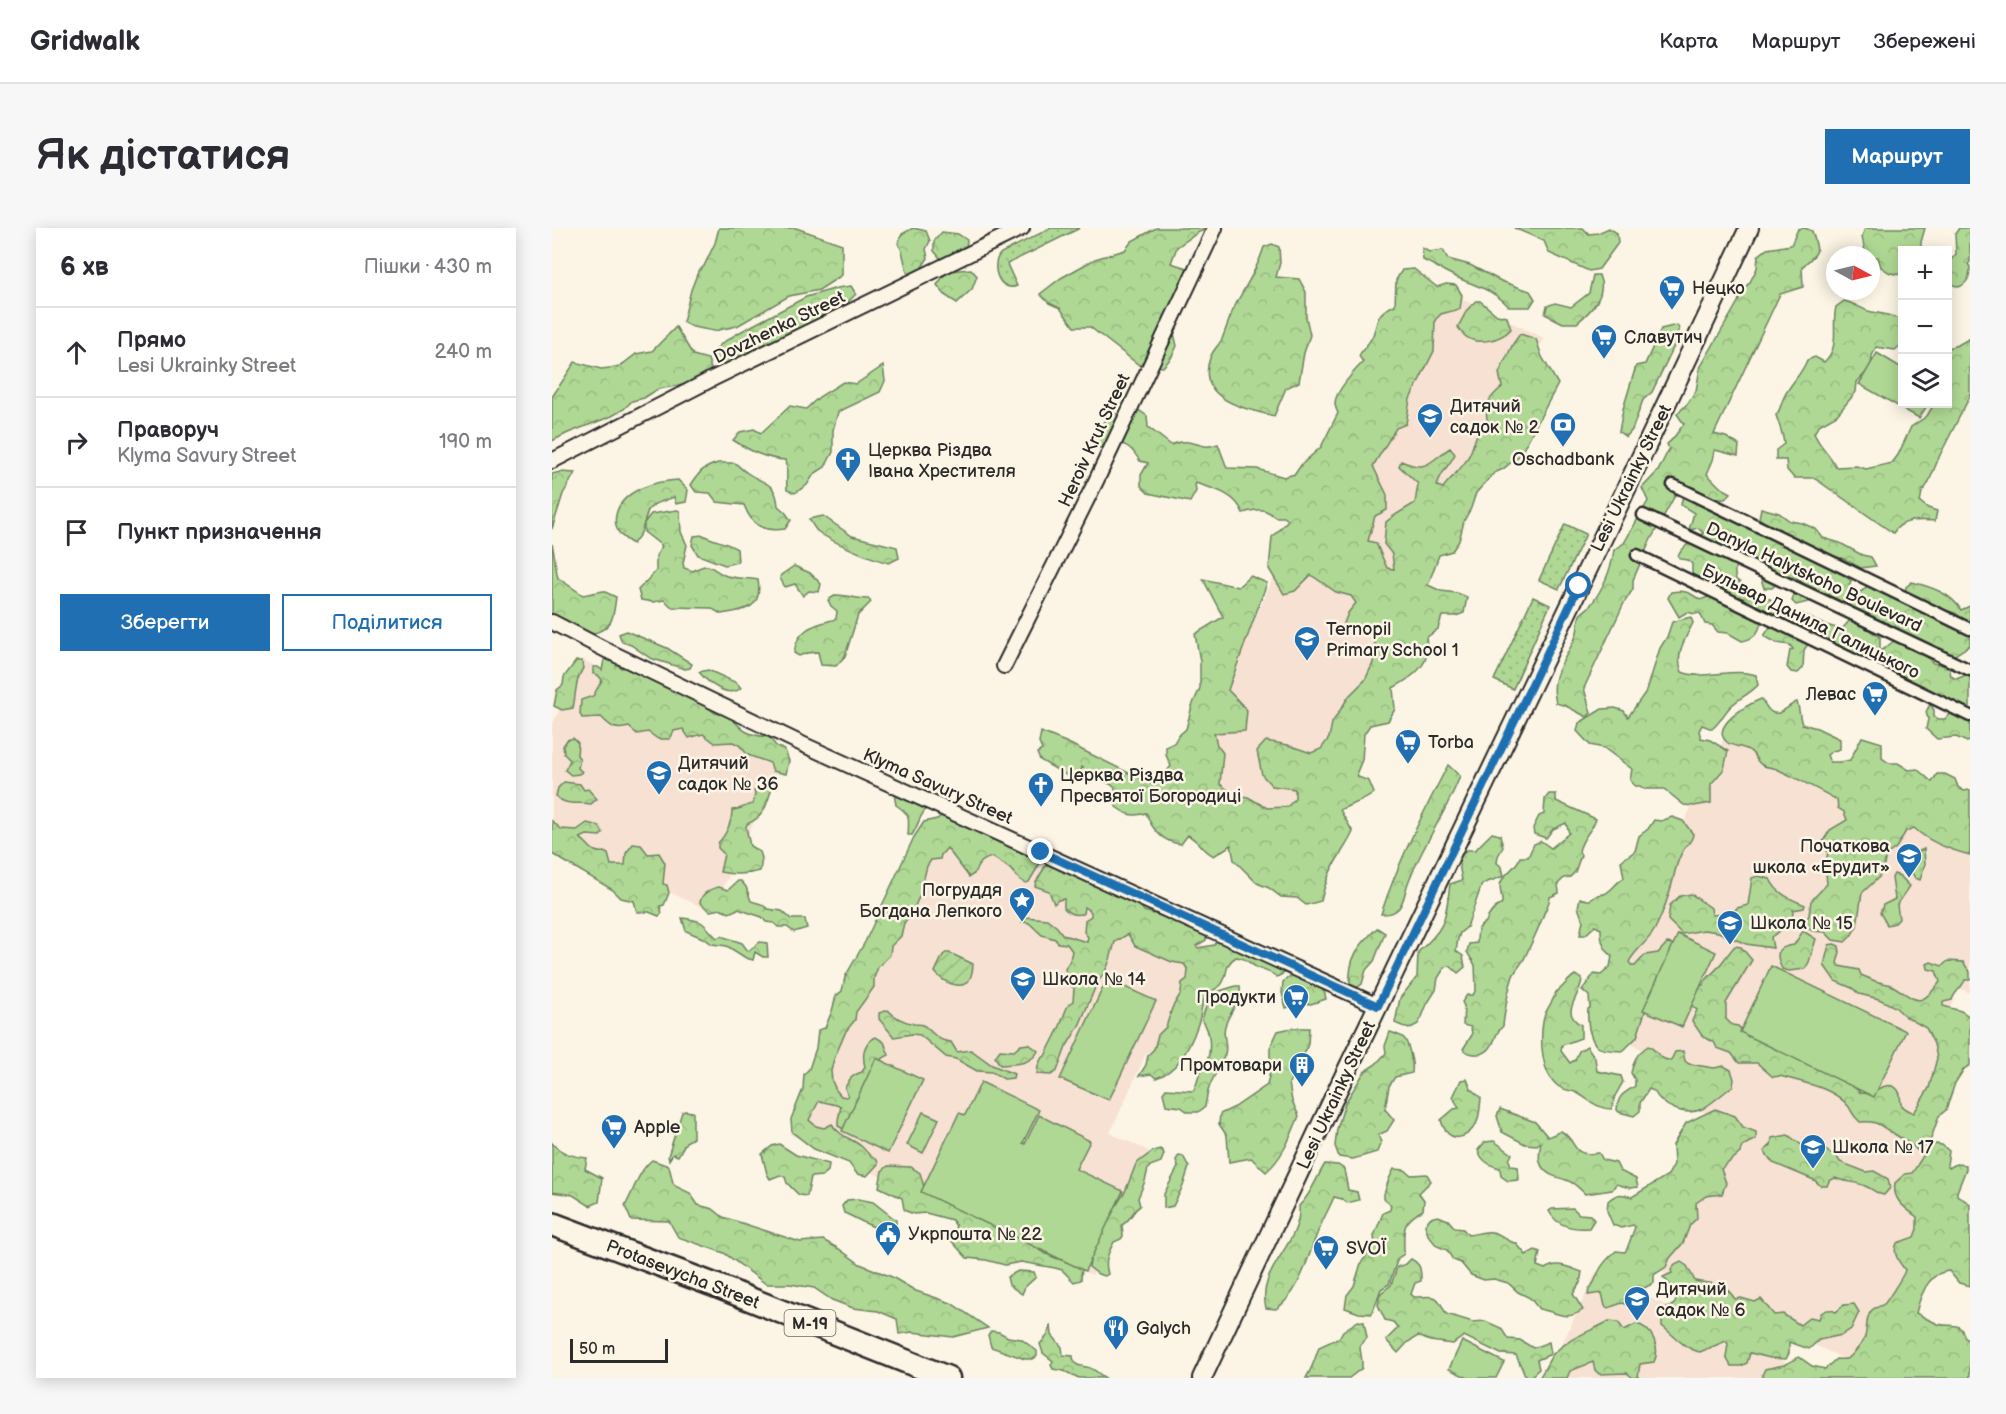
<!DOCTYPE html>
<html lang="uk">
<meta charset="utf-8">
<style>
body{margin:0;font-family:"Balsamiq Sans",sans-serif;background:#f7f7f7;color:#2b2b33}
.controls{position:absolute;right:18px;top:18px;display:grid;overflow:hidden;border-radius:0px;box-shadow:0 3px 15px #0003}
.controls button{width:54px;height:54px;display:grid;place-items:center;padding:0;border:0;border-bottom:2px solid #e1e1e2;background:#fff;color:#2b2b33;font:30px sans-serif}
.compass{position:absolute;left:1274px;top:18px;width:54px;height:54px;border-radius:50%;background:#fff;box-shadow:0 3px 15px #0003;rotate:97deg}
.scale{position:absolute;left:18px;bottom:15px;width:98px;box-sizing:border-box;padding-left:6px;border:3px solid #2b2b2b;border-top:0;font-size:16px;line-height:21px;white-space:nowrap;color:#2b2b2b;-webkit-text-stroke:4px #fcf5e5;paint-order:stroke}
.stop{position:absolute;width:18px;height:18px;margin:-14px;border:4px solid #1f6fb2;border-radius:50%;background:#fff}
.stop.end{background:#1f6fb2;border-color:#fff;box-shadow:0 2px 6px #0008}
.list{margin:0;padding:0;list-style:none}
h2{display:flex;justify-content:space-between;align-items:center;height:78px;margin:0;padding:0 24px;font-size:26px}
h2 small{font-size:20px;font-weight:400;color:#7c7c81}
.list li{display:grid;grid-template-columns:39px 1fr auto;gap:18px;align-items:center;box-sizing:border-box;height:90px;padding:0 24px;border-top:2px solid #e1e1e2}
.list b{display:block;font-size:22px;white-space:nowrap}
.list p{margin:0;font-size:20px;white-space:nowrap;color:#7c7c81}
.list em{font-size:20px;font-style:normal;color:#7c7c81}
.actions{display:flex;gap:12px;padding:18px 24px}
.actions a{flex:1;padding:14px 0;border:2px solid #1f6fb2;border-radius:0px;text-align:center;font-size:21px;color:#1f6fb2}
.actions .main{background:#1f6fb2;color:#fff}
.icon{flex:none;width:33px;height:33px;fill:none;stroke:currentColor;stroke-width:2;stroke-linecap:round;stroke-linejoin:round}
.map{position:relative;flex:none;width:1418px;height:1150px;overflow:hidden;border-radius:0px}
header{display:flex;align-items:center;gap:36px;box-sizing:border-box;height:84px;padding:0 30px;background:#fff;border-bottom:2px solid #e1e1e2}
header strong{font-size:28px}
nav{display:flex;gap:33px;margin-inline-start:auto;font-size:21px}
.intro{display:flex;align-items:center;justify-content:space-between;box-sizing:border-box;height:144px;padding:0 36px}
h1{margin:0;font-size:42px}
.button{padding:15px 27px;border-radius:0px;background:#1f6fb2;color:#fff;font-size:21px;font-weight:700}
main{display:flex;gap:36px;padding:0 36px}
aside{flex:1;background:#fff;border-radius:0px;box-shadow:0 3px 15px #0003}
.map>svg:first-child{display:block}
.built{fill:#f7e1d3}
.grass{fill:url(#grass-dots);stroke:#6d8260;stroke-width:1.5}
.forest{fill:url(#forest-crowns);stroke:#6d8260;stroke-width:1.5}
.garden{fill:url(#garden-furrows);stroke:#6d8260;stroke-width:1.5}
.pitch{fill:#afd894;stroke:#6d8260;stroke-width:1.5}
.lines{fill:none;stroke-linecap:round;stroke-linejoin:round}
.pedestrian-casing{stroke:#2b2b2b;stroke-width:15}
.minor-casing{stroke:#2b2b2b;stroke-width:18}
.secondary-casing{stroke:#2b2b2b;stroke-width:22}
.trunk-casing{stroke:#2b2b2b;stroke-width:27}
.pedestrian{stroke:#fcf5e5;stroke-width:10}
.minor{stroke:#fcf5e5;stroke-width:14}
.secondary{stroke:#fcf5e5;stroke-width:18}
.trunk{stroke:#fcf5e5;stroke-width:22}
.route{stroke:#1f6fb2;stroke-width:8}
.labels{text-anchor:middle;stroke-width:5;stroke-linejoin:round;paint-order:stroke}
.shield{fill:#fcf5e5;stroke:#6a6863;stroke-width:1.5}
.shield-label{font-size:16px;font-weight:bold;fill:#2b2b2b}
.poi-label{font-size:18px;fill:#2b2b2b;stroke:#fcf5e5;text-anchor:start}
.street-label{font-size:18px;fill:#2b2b2b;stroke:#fcf5e5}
</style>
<header>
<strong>Gridwalk</strong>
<nav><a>Карта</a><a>Маршрут</a><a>Збережені</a></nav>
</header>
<div class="intro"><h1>Як дістатися</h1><a class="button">Маршрут</a></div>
<main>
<aside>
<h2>6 хв<small>Пішки · 430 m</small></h2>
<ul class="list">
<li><svg class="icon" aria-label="ahead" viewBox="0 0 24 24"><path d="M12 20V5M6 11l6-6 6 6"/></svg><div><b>Прямо</b><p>Lesi Ukrainky Street</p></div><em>240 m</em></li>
<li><svg class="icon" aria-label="right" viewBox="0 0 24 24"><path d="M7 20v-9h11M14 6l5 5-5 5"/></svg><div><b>Праворуч</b><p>Klyma Savury Street</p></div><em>190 m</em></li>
<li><svg class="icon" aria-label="arrive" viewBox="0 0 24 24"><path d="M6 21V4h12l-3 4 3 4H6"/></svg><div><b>Пункт призначення</b></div></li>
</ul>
<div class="actions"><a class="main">Зберегти</a><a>Поділитися</a></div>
</aside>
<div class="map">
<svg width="1418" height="1150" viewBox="0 0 1418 1150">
<defs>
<pattern id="grass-dots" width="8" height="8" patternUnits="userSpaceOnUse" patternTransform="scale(1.5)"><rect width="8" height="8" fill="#afd894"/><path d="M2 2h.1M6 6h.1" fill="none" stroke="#97ba80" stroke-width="1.8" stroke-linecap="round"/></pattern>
<pattern id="forest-crowns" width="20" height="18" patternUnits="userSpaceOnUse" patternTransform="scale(1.5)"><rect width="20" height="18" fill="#afd894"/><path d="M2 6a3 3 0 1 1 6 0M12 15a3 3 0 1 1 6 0" fill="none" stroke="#97ba80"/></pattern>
<pattern id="garden-furrows" width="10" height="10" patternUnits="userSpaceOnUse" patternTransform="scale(1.5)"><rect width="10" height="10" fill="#afd894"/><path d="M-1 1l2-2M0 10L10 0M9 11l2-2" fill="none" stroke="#97ba80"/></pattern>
</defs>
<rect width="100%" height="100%" fill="#fcf5e5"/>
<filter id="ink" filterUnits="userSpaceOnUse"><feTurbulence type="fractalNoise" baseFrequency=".0167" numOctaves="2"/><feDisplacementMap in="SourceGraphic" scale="12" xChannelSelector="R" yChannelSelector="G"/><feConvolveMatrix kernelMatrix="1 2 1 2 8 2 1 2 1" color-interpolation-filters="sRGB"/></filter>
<g filter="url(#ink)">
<g class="built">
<path d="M 885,59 L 992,110 L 870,362 L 764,312 Z"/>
<path d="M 735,319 L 849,386 L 746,610 L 629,556 Z"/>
<path d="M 31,432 L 233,527 L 160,684 L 0,609 L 0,497 Z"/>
<path d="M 1174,506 L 1418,609 L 1418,765 L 1407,760 L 1392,792 L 1415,803 L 1366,906 L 1384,979 L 1309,1139 L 1101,1040 L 1171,893 L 1111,865 L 1125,838 L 1036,796 Z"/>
<path d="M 382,593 L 667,725 L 617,834 L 595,824 L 558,905 L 597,923 L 540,1047 L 237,906 Z"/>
<path d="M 1044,1044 L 1254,1144 L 1251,1150 L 994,1150 Z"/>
</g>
<g class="grass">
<path d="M 499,0 L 528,0 L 455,36 L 465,58 C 447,65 437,37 449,25 Z"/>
<path d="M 1013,296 L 1034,306 L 1007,361 L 987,352 Z"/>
<path d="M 981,369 L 998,377 L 961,461 L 942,452 Z"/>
</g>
<g class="forest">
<path d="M 167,0 L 244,0 L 290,16 L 290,47 L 267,62 L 237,68 L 185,98 L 162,103 L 141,99 L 131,94 L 139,62 L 146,44 L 152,38 L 163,15 Z"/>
<path d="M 361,0 L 374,3 L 378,13 L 374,21 L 376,30 L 370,39 L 370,47 L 364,51 L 355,44 L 350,23 L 346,15 L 350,6 Z"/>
<path d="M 604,0 L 659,0 L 647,4 L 625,19 L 619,35 L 635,40 L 621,101 L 625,118 L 619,130 L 611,139 L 587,137 L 538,99 L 522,99 L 508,80 L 497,75 L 488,66 L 509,50 L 543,31 L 573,22 L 580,13 Z"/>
<path d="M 962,0 L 1031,0 L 1037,6 L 1046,5 L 1057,0 L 1065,5 L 1066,15 L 1047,41 L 1037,43 L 997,25 L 992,13 Z"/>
<path d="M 1253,0 L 1260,3 C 1268,28 1267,22 1250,39 L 1251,59 L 1228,66 L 1162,206 L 1174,209 L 1187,217 L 1186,228 L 1163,222 L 1161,232 L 1155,246 L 1168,259 L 1179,265 L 1173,271 L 1159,271 L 1133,255 L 1126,262 L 1098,313 L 1081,352 L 1081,361 L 1072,375 L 1032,460 L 1039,485 L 1035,489 L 1014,478 L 1004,475 C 997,447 1012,435 1023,410 C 1027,403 1025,394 1028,387 C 1030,384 1035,381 1038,378 C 1051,361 1059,343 1062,322 L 1072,315 L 1096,273 L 1090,260 L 1106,243 L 1117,221 L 1115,216 C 1122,211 1126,203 1132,196 L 1125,186 L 1136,175 L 1144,163 L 1148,140 L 1186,74 L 1190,63 L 1198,54 L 1205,40 L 1206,28 L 1215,21 L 1239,17 L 1246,1 Z"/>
<path d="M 1313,0 L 1373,0 L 1369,14 L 1369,22 L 1350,22 L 1350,47 L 1338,45 L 1329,39 L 1326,29 L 1320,30 L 1319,27 L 1313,23 L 1310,9 Z"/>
<path d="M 1407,0 L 1418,0 L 1418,34 L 1416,36 L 1418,39 C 1418,49 1416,55 1407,59 L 1396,55 C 1395,42 1394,36 1404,26 L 1403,6 Z"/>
<path d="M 390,4 L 406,6 L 415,12 L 414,20 L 389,31 L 382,23 L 382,13 Z"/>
<path d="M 720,16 L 727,19 L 728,35 L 724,49 L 747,51 L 754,64 L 754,89 L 758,107 L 752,125 L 747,154 L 734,160 L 722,188 C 694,181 643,172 658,130 C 660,123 667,117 670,111 C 675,99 678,87 684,76 C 694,57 706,40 712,19 Z"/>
<path d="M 870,20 L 877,24 L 891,22 L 896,31 L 918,37 L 949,53 L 978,63 L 983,71 L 978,79 L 957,79 C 943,62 923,58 904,49 C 893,44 882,37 871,32 Z"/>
<path d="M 419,41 L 425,48 L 420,61 L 405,75 L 394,68 L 385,57 L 395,43 Z"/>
<path d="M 862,41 L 885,59 L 894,56 L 904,57 L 910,67 L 908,81 L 889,86 L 883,92 L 882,123 L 858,171 L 854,196 L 844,200 L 821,238 L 835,267 L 835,282 L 823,288 L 816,313 L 824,315 L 835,340 L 842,341 L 840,326 L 832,316 L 834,294 L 843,287 L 863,275 L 866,256 L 847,238 L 849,233 C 876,245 876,234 898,220 L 903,226 C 898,237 887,246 885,258 L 891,260 C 898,250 909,242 915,231 C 925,215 919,207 936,195 C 931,177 937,170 950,159 L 947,145 L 961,116 L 968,106 L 984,111 L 990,129 L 1006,156 L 968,227 L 951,241 L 942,245 L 924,265 L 919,280 L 912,293 L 907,313 L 900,323 L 887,327 L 876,357 L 889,363 L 905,365 L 915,369 L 912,385 L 904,388 L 890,388 L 886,401 L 874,410 C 875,415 876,421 875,425 C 874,441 854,453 841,460 L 843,481 L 836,493 L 818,497 L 812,506 L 810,532 L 805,544 L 806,549 L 817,553 L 822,565 C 812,574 800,575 788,582 L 801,604 C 796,615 790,623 784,633 C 776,646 772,659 769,673 L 754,677 L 745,670 L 729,669 L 717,660 L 705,655 L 682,632 L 679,617 L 662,628 C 652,623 646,613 636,607 L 629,616 C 610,614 600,602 594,585 C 580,589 575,587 564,579 L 565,568 L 562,558 L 542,548 L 530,539 L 527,549 L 519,550 L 488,532 L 485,525 L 490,522 L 487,515 L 489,504 L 516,515 L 599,556 L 609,551 L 619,538 L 614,527 L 614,519 L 622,515 L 626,508 L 634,501 L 640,478 L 648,460 L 648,433 L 643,406 L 671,389 L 651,351 L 686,359 L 698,348 L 715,355 L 676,462 L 695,482 L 693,503 L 662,505 L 665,517 L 671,525 L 668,556 L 683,567 L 696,569 L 715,580 L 735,579 L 743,571 L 743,561 L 720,558 L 710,547 L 705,523 L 714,513 L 736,517 L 759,525 L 769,521 L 777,510 L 780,495 L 797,468 L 813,452 L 821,435 L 823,413 L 820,406 L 798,402 L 792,395 L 796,385 L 804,375 L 799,368 L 784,364 L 759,347 L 743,363 L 732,366 L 717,341 L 720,309 L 736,292 L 732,289 L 723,289 C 712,279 705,281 691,285 C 683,265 662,261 643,255 L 644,263 L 638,274 L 596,265 L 589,258 L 589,247 L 596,235 L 588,233 C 581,222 574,213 560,216 C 553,217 549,221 541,221 C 545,193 558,184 585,181 L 595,188 L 596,199 L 619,217 C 642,207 647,224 666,216 L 675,240 L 705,241 L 732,249 L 743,246 L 749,237 L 769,219 L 786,185 C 785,183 783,177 783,175 C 783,164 803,142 811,134 L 807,128 C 811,120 818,115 821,107 C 827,90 824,85 843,77 L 844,52 L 850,42 Z"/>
<path d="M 1041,47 L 1047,47 C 1056,67 1039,83 1025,95 L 1011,95 L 993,86 L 995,78 L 1003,75 L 1019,79 L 1037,65 Z"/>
<path d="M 299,58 L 304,66 L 288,82 L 271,87 L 253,99 L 192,130 L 173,136 L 166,133 L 160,125 L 170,115 L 188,104 L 254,69 L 285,60 Z"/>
<path d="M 924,73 L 928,73 L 945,87 L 955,89 L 959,101 C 949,112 924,119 912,107 C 910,105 908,102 906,99 L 915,82 Z"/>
<path d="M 1292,73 C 1301,75 1308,80 1316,83 C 1328,86 1339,86 1350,93 L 1350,116 L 1343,122 L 1324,119 L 1320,128 L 1319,139 L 1305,154 L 1304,164 L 1285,187 L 1267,197 L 1262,205 C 1267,218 1278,226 1284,239 L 1304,238 L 1314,241 L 1340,235 L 1346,227 L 1359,199 L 1375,188 L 1382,176 L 1396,176 L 1396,120 L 1406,117 L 1418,110 L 1418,168 L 1388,227 L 1376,256 L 1370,264 L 1368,274 L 1376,280 L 1385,283 L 1383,293 C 1368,292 1350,290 1341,305 L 1262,250 L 1242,250 L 1235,242 L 1234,232 L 1224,232 L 1224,222 L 1232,216 C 1231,205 1227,197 1224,187 C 1229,181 1229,175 1232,169 C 1238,156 1250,146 1255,132 L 1263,129 L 1272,134 C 1289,119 1279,99 1284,79 Z"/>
<path d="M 1125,97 L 1127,101 L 1123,116 L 1100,164 L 1091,172 L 1080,202 L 1074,209 L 1067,204 L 1071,181 L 1084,138 L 1093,136 L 1109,101 Z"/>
<path d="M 124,99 L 141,127 L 156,131 L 159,141 L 137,156 L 106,161 L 92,170 L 80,173 L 72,181 L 60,188 L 16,205 L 0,213 L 0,169 L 23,134 L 49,141 L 67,139 L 84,126 L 100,123 Z"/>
<path d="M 331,138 L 333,153 L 328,164 L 286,184 L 281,202 L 281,224 L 273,239 L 262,246 L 255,257 L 243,265 L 235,262 C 234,251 236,242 234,232 C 214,231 198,223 181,212 L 188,204 L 202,201 L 209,205 L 238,178 L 254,181 L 267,169 L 291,154 L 304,156 Z"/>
<path d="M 166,235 L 183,235 C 187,238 190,242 194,244 C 212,257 224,253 226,278 L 233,284 L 239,292 L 233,301 C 211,304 200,298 192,277 L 165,274 L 158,265 L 144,264 L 139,257 C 148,243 150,240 166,235 Z"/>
<path d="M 8,244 L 23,245 L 11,266 L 0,301 L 0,246 Z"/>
<path d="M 126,252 L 136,262 L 134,274 L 124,276 L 122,269 L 103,276 L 96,282 L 89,305 L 81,316 C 69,309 61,302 64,287 C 69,262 104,253 126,252 Z"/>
<path d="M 1131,267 L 1294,341 L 1294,349 L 1299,353 L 1292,376 L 1260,373 L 1244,377 L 1240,373 L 1243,363 L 1250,355 L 1247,351 L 1240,349 L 1225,355 L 1220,360 L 1212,360 L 1210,354 L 1216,343 L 1204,332 L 1192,328 C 1183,337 1181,340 1184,352 L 1210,368 L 1228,375 L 1230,385 L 1209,394 C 1207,406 1201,411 1190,413 L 1176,405 L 1166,404 L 1160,397 L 1153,396 L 1148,385 L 1143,386 L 1135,384 L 1127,389 L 1116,370 L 1119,364 C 1132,362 1138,364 1148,372 L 1159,368 L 1140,355 L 1140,336 L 1136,332 L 1128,331 L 1126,328 C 1133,315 1141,315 1151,305 L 1146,300 L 1137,302 L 1142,285 L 1129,277 Z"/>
<path d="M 1209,280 L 1227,285 L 1238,293 L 1250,295 L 1264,301 L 1271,310 L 1288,315 L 1310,327 L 1319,329 L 1324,338 L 1309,340 L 1292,331 L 1264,323 L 1236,311 L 1228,301 L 1217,298 L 1207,290 Z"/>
<path d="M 125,282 L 128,283 L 129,304 L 135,317 L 131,335 L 132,340 L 141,343 C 158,333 158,340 172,347 C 182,351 196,350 206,352 C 211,381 193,382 169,386 L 159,380 L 120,379 L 112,372 L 101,374 L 89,372 L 86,362 L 104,343 L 104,328 L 110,318 L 92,304 L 92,295 L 99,286 Z"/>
<path d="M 271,288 L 300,308 L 345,319 L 347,330 L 337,335 C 318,330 281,315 265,303 C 262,300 259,294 257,291 Z"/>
<path d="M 151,307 C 162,313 174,314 185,321 L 186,334 L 173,337 L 146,327 L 140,317 L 142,308 Z"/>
<path d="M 0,316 C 3,327 3,338 6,350 L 31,367 L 51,363 L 64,369 C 61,390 62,399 40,406 L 15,393 L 0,395 Z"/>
<path d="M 242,338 L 258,345 L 269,356 L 267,364 L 257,363 L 251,368 L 243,356 L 233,359 L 228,350 L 229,347 Z"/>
<path d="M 1360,354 C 1379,359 1399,365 1409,382 L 1418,378 L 1418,396 L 1403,385 L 1385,380 L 1376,374 L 1359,370 L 1353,365 L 1354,359 Z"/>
<path d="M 1318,355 L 1418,401 L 1418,417 L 1403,427 L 1396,425 L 1391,421 L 1359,410 L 1345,400 L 1335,398 L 1314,386 L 1302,384 L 1297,373 L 1300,366 L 1310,363 Z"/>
<path d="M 284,367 C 295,367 305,371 317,371 L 319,374 L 306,387 L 293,428 L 284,438 L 269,437 L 266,424 L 255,425 L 247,428 L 242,425 C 245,400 262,397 284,391 L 285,383 L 279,378 L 276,372 Z"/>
<path d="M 1248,385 C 1255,387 1260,392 1266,394 C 1274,397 1282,400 1290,401 L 1298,392 L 1305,394 L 1328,409 L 1328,424 L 1343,412 L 1367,421 L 1381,435 L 1397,438 L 1399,448 L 1404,451 L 1412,448 L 1418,448 L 1418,513 L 1415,514 L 1404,509 L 1385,511 L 1374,501 L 1376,491 L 1374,484 L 1378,476 L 1382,482 L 1382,489 L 1386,491 L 1393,491 L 1401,481 L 1264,416 L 1256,416 L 1252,422 L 1251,440 L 1246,445 L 1239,444 L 1235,439 L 1238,422 L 1241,421 L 1238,417 L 1225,415 L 1212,408 L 1220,396 L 1229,399 L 1237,390 Z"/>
<path d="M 1139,389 L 1141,395 C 1134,410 1122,426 1130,444 C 1149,453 1181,439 1204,447 L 1206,457 C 1198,466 1187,470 1179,478 C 1171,486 1169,494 1160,501 L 1150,497 L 1147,503 L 1149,510 L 1158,512 L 1176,523 L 1172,541 L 1159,556 L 1159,575 L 1142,578 L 1132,577 L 1112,561 L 1092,561 L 1088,558 L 1083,558 L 1078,552 L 1080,541 L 1052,520 L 1038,517 L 1025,503 L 1027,495 L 1050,481 L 1063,480 L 1072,483 L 1076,489 L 1095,462 L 1108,420 L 1115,409 L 1120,394 Z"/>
<path d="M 74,403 L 115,420 L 140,436 L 138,440 L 133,441 L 98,430 L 79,417 L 70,414 L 67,406 Z"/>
<path d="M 60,430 L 69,440 L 74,438 L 145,471 L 163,485 L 178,488 C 191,504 196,507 217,509 L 224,518 L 233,522 L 237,533 L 234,546 L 221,543 L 218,535 L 196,527 L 187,517 L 181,514 L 163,515 L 151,506 L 137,510 L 131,501 L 122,503 L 118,511 L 106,511 L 96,504 L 85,506 L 77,499 C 63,503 59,499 49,489 L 30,490 L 28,486 L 29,472 L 41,468 L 50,452 L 46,447 L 41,446 L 41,439 L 46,439 L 50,442 L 52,432 Z"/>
<path d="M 24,433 L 30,433 L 31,440 C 23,453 24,466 21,480 L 10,482 L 2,478 L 5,462 L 11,457 L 12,449 Z"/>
<path d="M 156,442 L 185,455 L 189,460 C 176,471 156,455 147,444 Z"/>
<path d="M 1209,471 C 1213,475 1214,480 1218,483 C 1227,491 1237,476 1245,474 C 1248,482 1247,489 1250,496 L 1265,500 L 1288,511 L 1288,521 L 1281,523 L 1275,527 L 1278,534 L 1289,534 L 1298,532 L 1310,509 L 1330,515 L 1330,530 L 1337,535 L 1346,535 L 1357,542 L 1365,541 L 1380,554 L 1385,546 L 1393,546 L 1403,551 L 1406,559 L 1412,563 L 1418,562 L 1418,627 C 1398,622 1377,614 1362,600 L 1354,603 L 1344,620 L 1334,627 L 1332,637 L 1327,649 L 1310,665 L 1305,698 L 1299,708 L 1293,714 L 1281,712 L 1273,704 L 1260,703 L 1252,697 L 1257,687 L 1259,673 L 1275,656 L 1273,635 L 1276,625 L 1271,613 L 1278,602 L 1295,592 L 1292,584 L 1286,580 L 1285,572 C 1266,561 1247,552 1227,542 C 1222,539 1215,540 1210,537 C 1204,534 1203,526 1198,523 C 1192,518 1182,519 1176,515 C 1155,499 1197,476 1209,471 Z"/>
<path d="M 21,510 L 26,515 L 25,527 L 28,531 L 26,540 L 30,544 L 27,546 L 19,547 L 13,542 L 18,532 L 12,526 L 11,518 L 15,512 Z"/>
<path d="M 896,537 L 908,548 C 894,585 870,618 856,655 C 853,663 852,675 846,681 C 841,686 835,686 829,686 C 846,634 871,585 896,537 Z"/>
<path d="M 217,550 L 222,553 C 216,570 215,589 195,596 L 194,599 L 198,618 L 208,624 L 210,630 L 208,643 C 194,647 182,647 168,644 L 172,626 L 166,620 L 166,615 C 174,607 180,594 180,582 C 189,582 193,577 201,576 L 203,566 L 202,563 L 208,559 L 212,552 Z"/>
<path d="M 12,554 L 28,556 L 32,562 L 36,561 L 45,571 L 39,576 C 27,574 12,578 4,568 L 6,560 Z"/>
<path d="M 355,563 L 377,578 C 366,588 368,595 360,607 L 356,607 C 357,590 359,587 344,577 L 342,566 Z"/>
<path d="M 997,566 L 1004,566 L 1004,573 L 1044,591 C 1039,605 1031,607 1027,623 L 1029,627 L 1023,644 L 1018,649 L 1012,650 L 1006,656 L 1007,665 L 998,669 C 997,678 992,683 990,691 C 985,704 979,716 973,729 C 970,736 964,741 961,748 C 955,765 953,781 951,798 C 941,807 945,812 938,820 C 932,828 918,828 911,821 L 920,807 L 919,799 L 911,797 L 912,778 L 910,774 L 915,767 L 921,767 L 924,761 L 923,737 L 915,724 L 917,716 L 925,715 C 925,705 925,699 934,694 C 937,685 942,680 950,675 C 951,668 946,661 949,654 C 953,644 965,640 968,629 L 976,629 L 982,616 L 989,613 L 999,620 L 1017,605 L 1014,595 L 1001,601 L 994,610 L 982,606 L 981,600 L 987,588 L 992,586 L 993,571 Z"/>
<path d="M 393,585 L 491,630 L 477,654 L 474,655 C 464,652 463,643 454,638 C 449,634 446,634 441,629 C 430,631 426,636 422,646 L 417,649 L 395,620 L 389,627 L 388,631 L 379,632 L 375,638 L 367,669 L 358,689 L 352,695 L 349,708 L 339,718 L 338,727 L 326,739 L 322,750 L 322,759 L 304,784 L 303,792 L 294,803 L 282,831 L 279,843 L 280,853 L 284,862 L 289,868 L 294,869 L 296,868 L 293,860 C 297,851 300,847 310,844 L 313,839 C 310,827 311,815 324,809 L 332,814 L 337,827 L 329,831 L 323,848 L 295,903 L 286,898 L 286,892 L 289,878 L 267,873 L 257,892 L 264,898 L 272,900 L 280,896 C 287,908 299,910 309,918 C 315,923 317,929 325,932 L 326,936 L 315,948 L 305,946 L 297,935 L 262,921 L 240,904 L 239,891 L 251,861 L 252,846 L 257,841 L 264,820 L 266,802 L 273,800 L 280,783 L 284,768 L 290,763 L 293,749 L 313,714 L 362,609 L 372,594 L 385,591 Z"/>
<path d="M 1120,589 L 1131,593 L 1141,606 C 1140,614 1136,615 1132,621 C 1126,630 1123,642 1121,652 C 1117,667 1110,687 1103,701 C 1096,714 1083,722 1077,734 L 1080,738 L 1083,738 L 1093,727 L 1106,725 L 1115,715 L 1120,716 L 1121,723 L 1097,771 L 1085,809 L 1071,823 C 1049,821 1043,825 1037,801 C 1036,794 1035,788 1036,781 L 1038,780 L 1037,768 L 1030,762 L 1042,746 L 1049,747 L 1058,739 L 1060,728 C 1051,720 1049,713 1049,701 L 1043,698 L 1033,707 L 1028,707 L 1031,693 L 1026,679 L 1028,670 C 1041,674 1036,672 1046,667 C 1048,666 1050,667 1052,666 C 1059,664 1064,654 1072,650 L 1069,633 L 1083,623 L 1087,608 L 1096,601 L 1102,592 L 1109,593 Z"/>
<path d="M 0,593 L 9,601 L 25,602 L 35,595 L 47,598 L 51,605 L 48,608 L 35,607 L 28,610 C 38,616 39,626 52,624 L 56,626 L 59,637 L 73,637 L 74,625 L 81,616 L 89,617 L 96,626 L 107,625 L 113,635 L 111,656 L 115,657 L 117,665 L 112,677 L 108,678 L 110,685 L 107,688 L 97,684 L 85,684 L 82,673 L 69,670 L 61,662 L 0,626 Z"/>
<path d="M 940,605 L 948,607 L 951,619 L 946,628 L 945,635 L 950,639 L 952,648 L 930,656 L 915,699 L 908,705 L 906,711 L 904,723 L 911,728 L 913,739 L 906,745 L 898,738 L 893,739 L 886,750 L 884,762 L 875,776 L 870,789 L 866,796 L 857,801 L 843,795 L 848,770 L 865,749 L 866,724 C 895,699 893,692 898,656 L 910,652 L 906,631 L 914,622 L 923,622 Z"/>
<path d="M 1372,621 L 1373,636 L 1368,652 L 1363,650 L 1352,630 Z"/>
<path d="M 498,630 L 513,635 L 510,643 L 512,645 L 516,644 L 593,675 L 590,680 L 592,683 L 609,688 L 615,681 L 655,706 L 654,712 L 644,718 L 646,720 L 662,717 L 665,711 L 730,736 L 732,745 L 725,749 C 718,743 710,743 702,738 C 695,733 693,730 684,729 C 671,737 677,747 669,757 C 665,761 658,763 654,769 C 648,777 650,787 646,796 C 639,817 627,843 604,850 L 599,846 L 587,848 L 594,837 L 596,827 L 602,821 L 606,807 L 614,799 L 620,780 L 629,765 L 630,755 L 635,751 L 636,742 L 632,736 L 620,734 L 583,718 L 576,706 L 563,714 C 559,728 556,743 546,753 L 527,798 L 514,819 L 505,843 L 499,847 L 485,846 L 486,838 L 489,831 L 493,828 L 508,798 L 515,779 L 521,773 L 522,760 L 519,758 L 513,741 L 518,732 L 520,723 L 515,716 L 506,715 L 503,711 L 490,707 L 477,695 L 470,694 L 473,689 L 495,691 L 505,699 L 511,707 L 535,714 L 536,709 L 532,704 L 533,692 L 539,688 L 539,684 L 532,679 L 531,686 C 523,687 518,687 512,680 L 512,671 L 506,672 L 502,676 L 497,663 L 483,658 L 484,654 Z"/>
<path d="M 1342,646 L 1348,648 L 1358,658 L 1345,677 L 1347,691 L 1343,695 L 1335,697 L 1328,685 L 1331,677 L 1343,671 L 1340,650 Z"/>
<path d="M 1206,648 L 1218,651 C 1225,666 1238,671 1253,677 L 1252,680 L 1241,682 L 1240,695 L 1219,709 L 1221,720 L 1194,716 L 1166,704 L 1152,702 L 1130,706 L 1116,692 L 1118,677 L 1128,668 L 1139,666 L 1159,680 L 1160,687 L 1172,686 L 1176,690 L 1185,680 L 1196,677 L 1200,650 Z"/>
<path d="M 186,653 L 189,653 L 194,659 L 199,673 L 209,676 L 216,681 L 230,683 L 239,691 L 253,691 L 255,700 L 242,704 L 235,699 L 226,699 L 222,695 L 214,694 L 210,689 L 186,681 L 177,685 L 170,681 L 158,683 L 148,675 C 149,666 158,661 167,659 L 176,662 Z"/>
<path d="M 130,690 C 156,693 149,696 165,710 L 169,708 L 190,715 L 196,723 L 208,714 L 215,715 L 216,729 L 211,729 L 203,724 L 201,732 L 194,730 L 175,718 L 160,716 L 153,711 L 134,703 Z"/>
<path d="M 825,700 L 833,705 L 822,733 L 814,742 L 810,756 L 803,761 L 798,757 C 796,730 806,718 825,700 Z"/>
<path d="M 1251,703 L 1264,711 L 1257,734 L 1253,741 L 1237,743 L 1230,741 C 1223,726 1224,719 1242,717 Z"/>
<path d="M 1282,716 L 1287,718 L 1288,724 L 1285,735 L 1287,738 L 1307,742 L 1309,747 C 1315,749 1321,753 1327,754 C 1332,756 1337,755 1341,758 C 1366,773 1367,781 1388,754 L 1384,743 L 1376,741 L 1375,736 L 1379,734 L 1390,738 L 1396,733 L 1411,734 L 1418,744 L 1418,752 L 1413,752 C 1410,760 1402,764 1400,772 L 1391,774 L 1391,778 L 1409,783 L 1418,789 L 1418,837 L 1412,841 L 1403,855 L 1394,882 L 1387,888 L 1377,916 L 1367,924 C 1358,914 1355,914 1344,907 C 1329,899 1327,892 1308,894 C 1301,888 1301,886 1297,879 C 1282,859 1251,855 1228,848 L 1221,849 L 1205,835 L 1187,835 L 1179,825 L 1165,820 L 1162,814 L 1151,809 L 1140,793 L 1145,782 L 1139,777 L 1146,759 L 1151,757 C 1155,748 1162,745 1167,738 C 1173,731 1177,724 1183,718 L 1189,719 L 1200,732 L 1174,775 L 1174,791 L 1180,797 L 1186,798 L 1196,809 L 1201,808 L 1257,837 L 1269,840 L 1292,851 L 1309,865 L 1320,866 C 1328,859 1342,851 1348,866 C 1348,868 1349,875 1349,876 C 1352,881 1358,883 1362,885 L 1377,860 L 1385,830 L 1382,816 L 1374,800 L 1354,789 L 1343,779 L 1327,771 L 1307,766 L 1300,760 L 1283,753 L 1272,737 L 1277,717 Z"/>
<path d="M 742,745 L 771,757 L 774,771 L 759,776 L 748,775 L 734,780 L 730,765 L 731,754 Z"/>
<path d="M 1023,747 L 1030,751 C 1028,770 1007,784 1029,797 L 1029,810 L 1010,817 L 1009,823 L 1018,835 L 1023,832 L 1027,823 L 1035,818 L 1043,830 L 1045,843 L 1069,848 L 1071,854 L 1063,868 L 1060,881 C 1047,881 1038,873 1027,866 C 1021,862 1012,863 1006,858 C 989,845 988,813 991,793 C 992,783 1001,775 1004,764 C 1012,759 1015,752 1023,747 Z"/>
<path d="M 684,758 L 688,758 C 690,773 677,784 673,798 C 670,808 676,817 673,826 C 669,838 661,848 657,860 C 655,866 654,873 653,879 L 646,884 L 636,884 L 629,879 L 614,877 L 611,865 L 614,861 L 641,863 C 645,858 645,852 648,845 C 649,843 652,841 653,838 C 660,825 659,803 650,792 C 657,764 658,766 684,758 Z"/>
<path d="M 336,782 C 342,789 353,794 362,796 C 367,796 371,796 375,800 C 383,807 388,814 399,814 L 405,824 L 419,822 L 440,837 L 462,846 L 461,850 L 452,851 L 440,844 L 425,843 L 404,831 L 394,829 L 368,807 L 360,806 L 342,809 L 327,791 L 327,785 Z"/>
<path d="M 740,800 L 757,800 L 756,816 L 748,837 L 737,855 L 740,873 L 747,888 C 739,907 731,930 714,944 L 699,930 L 677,934 L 675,908 L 667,896 L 668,886 L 683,879 L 715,857 L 718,844 L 718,820 L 726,803 Z"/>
<path d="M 838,804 C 853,809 854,809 858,825 C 860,833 861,837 860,845 L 843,849 L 837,858 L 833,881 L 842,892 L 835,903 L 826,907 L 829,914 L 825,924 L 801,931 L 787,929 L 783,918 L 785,901 L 793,875 L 813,843 L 824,836 L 834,825 L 833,818 Z"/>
<path d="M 477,816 L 486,823 C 479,837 462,836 448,837 L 443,829 L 448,822 L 462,823 L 469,817 Z"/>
<path d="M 1096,818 C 1106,822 1107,833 1119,832 L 1123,824 L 1131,823 L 1133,833 L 1137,836 L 1162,840 L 1172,838 L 1179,842 L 1182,851 L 1181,858 C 1171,865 1161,875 1150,881 C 1133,889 1110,879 1102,863 L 1097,861 L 1088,875 L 1088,883 L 1082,888 L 1067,884 L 1065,882 C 1066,867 1071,866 1083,858 L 1083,852 L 1079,845 C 1082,832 1084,826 1096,818 Z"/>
<path d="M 915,851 L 919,861 L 929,870 C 928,878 928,891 923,898 C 910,915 895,913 889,892 L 902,881 L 907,880 L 901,869 L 909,852 Z"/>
<path d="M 948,881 L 983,894 L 996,909 L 1009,903 C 1028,915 1017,929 1047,925 L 1051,932 L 1064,935 L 1068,943 L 1084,951 L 1086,959 L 1078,960 L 1064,956 L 1060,962 L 1033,966 C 1028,961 1022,954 1014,952 C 1003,948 992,947 988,934 C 986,928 988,920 989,914 L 985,917 L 973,916 L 950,904 L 945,888 Z"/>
<path d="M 1163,881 L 1183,888 L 1191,899 L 1204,904 L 1204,911 L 1190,918 L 1188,925 L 1169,941 L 1174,955 L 1170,966 L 1154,968 L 1144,975 L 1145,990 L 1138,997 L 1131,1015 L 1118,1030 L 1114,1039 L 1102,1047 L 1102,1055 L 1092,1060 L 1090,1074 L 1081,1078 L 1070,1075 L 1056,1080 L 1053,1078 L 1050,1065 L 1036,1067 L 1037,1061 C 1043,1056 1043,1050 1047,1043 C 1051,1035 1057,1029 1064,1023 L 1073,1024 L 1075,1021 L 1083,999 L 1081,997 L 1069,1000 L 1061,997 L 1055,983 L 1056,973 C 1065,965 1069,965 1080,969 L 1116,947 L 1122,936 L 1121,917 L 1134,895 Z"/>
<path d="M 133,883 L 141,884 L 141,910 L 134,914 L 126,928 L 121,926 L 117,932 L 116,928 L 130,884 Z"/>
<path d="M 1236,907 L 1251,918 L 1270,920 L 1285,929 L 1288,934 L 1314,944 L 1322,943 L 1336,951 L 1338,960 L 1332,967 C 1324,966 1321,961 1313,958 C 1305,954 1293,954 1283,950 L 1277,953 L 1275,958 L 1269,958 L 1262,952 L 1221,935 L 1212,923 L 1219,917 L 1220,910 Z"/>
<path d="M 942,913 L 960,926 L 957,932 L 959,938 L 966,939 L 967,952 L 956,953 L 949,948 L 948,940 C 938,938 929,932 926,922 L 933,914 Z"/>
<path d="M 0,915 C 9,926 21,928 35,930 L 33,941 L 50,950 L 47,974 L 38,978 L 21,967 L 0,964 Z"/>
<path d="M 227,916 L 244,927 L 277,936 L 276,943 L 270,948 L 259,949 L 255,968 L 247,967 L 235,955 L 233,949 L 228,947 L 218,951 L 215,946 L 210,926 L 220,918 Z"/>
<path d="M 1384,916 L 1390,917 L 1397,923 L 1395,937 L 1397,940 L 1404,936 L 1414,937 L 1414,941 L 1405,964 L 1405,967 L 1418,976 L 1418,1058 L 1407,1055 L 1397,1043 C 1377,1044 1368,1068 1364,1085 C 1371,1089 1379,1093 1386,1096 C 1398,1100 1408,1091 1413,1110 L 1418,1112 L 1418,1150 L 1211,1150 L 1210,1147 L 1213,1141 L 1232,1137 L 1247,1129 L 1260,1138 L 1273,1141 L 1284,1131 C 1299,1132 1296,1131 1306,1120 C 1320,1106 1310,1093 1320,1082 C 1323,1079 1328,1079 1332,1076 C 1334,1075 1350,1049 1352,1045 L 1353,1042 C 1347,1034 1340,1025 1345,1015 L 1362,1009 L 1365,1001 L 1365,989 C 1353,980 1340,972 1343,955 L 1353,946 L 1360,945 C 1368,935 1372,921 1384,916 Z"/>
<path d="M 608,921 L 611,923 L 612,926 L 609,934 L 598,938 L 596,941 L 593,953 L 586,970 L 588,978 C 580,983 579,992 570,997 L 571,1008 L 569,1011 L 562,1014 C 556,1026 552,1032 556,1046 L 553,1048 L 546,1046 L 537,1039 L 539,1028 L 560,984 L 573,964 L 584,936 L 601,923 Z"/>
<path d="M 627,927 L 631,928 L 637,939 L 631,958 L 621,978 L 612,980 L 612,966 L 626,939 L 624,932 Z"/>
<path d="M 100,932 L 117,938 L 121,955 L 125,959 L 138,965 L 146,977 L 161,981 L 171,989 L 248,1014 L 271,1012 L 287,1021 L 308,1036 L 340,1049 L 364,1063 L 399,1075 L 436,1100 L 401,1109 L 360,1104 L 347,1106 L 345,1091 L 326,1083 L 301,1080 L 280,1072 L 262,1060 L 238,1056 L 214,1056 L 172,1025 L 126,1009 L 117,993 L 79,992 L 73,978 C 82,963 86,943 100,932 Z"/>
<path d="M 773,936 L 786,937 L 792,941 L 796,962 L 805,964 L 807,972 L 795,975 L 790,971 L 782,969 C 778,979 772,989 768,999 C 755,1027 751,1062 724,1081 L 714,1080 C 704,1040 750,1017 747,978 C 759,967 764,950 773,936 Z"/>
<path d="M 336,938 L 359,939 L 368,945 L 372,959 L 476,1011 C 480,1014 483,1019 487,1022 C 497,1028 520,1037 530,1038 L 529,1052 L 522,1054 L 510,1042 L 503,1040 L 469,1034 L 453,1037 L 434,1032 L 415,1030 L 395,1008 L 395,1004 L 402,1002 L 404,998 L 400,992 L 374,985 L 362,986 L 354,983 L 352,981 L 350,970 L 327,959 L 330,943 Z"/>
<path d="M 842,941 L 853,942 L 859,947 L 875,946 L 879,953 L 867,965 L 872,972 L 871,982 C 848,995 852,1002 852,1026 L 846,1030 L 837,1056 L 829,1061 L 820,1086 L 807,1085 L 793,1080 L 795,1067 L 802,1058 L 809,1035 L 823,1016 L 822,1008 L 831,985 L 838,982 L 839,977 L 832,971 L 832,966 L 837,951 Z"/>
<path d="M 306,971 L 321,974 L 344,992 L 344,996 C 326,1008 309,991 292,985 L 290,978 L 295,972 Z"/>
<path d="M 1021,980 L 1027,986 L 1038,987 L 1042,992 L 1037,1000 C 1021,1001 1005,999 997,983 L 1000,981 Z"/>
<path d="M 886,988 L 896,992 L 903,1000 L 911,1001 L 916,1007 C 927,1006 936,1001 946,1006 C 953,1009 956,1014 964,1015 L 974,1027 L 983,1022 L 988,1024 L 985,1038 L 993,1041 C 1006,1033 1016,1039 1030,1044 L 1028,1055 L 1021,1066 L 1031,1082 C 1013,1094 1006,1084 987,1081 L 978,1070 L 966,1064 L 956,1055 L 942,1051 L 932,1052 L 919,1047 L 909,1035 L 901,1032 L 895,1022 L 885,1018 L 876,1007 L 873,997 L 878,990 Z"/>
<path d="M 859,1031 C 869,1036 869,1042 869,1053 L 863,1055 L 859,1066 L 862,1069 C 884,1069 884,1064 894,1086 L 921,1094 L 933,1093 L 949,1100 L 956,1111 L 968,1112 L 981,1120 L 997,1114 L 999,1126 L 985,1132 L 987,1141 L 977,1150 L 972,1145 L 964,1127 L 949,1126 L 912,1108 L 901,1116 L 878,1113 L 866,1108 L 856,1114 L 846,1125 L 834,1112 L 846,1100 L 841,1094 L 833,1092 L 826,1077 L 827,1070 L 829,1065 L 839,1057 L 845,1039 L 854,1036 Z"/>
<path d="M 1129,1034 L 1135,1038 L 1143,1053 C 1162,1057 1170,1052 1183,1071 L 1189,1070 L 1203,1074 L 1209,1071 L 1222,1087 L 1231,1086 L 1248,1097 L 1258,1089 L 1267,1091 L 1269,1085 C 1275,1081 1277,1081 1284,1084 L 1292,1077 L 1302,1076 L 1307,1084 L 1299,1101 L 1290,1107 L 1267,1112 L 1257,1121 L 1237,1114 L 1237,1125 L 1234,1131 L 1218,1130 L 1198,1125 L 1195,1135 L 1189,1138 L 1179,1138 L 1174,1129 L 1176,1116 L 1174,1113 L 1148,1124 C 1133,1121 1121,1107 1110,1098 L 1110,1082 C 1113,1081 1121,1078 1123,1075 C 1127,1065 1117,1055 1111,1049 L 1120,1045 L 1119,1042 L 1123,1037 Z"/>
<path d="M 466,1043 L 482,1044 L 484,1049 L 473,1059 L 470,1066 L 457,1057 L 455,1049 Z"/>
<path d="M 806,1093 L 812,1094 L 815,1110 L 808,1118 C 808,1126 811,1131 810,1140 L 797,1150 L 754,1150 C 761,1139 763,1131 767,1119 L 787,1110 L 791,1103 Z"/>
<path d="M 1057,1093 L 1066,1094 L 1072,1102 L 1084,1096 C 1100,1099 1109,1120 1102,1134 L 1088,1136 L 1086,1149 L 1081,1150 L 1075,1145 L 1047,1146 L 1043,1142 L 1041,1134 L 1018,1143 L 1015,1150 L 987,1150 C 993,1142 996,1132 1002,1125 C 1018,1109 1038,1104 1057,1093 Z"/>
<path d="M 499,1097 L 500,1107 L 510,1119 L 511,1127 L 521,1128 C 522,1142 532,1136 540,1141 C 545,1143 549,1148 554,1150 L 527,1150 L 512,1143 L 501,1141 L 499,1137 L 501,1133 L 491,1125 L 488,1116 L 496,1107 Z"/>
<path d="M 439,1103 L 447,1104 L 456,1109 L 469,1111 L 485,1123 L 485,1128 L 481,1131 L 473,1131 L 439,1119 L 436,1107 Z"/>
</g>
<path class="garden" d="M 394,725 L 398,725 L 421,736 C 420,755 413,762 395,754 C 389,751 387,749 383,744 L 391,727 Z"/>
<g class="pitch">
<path d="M 1325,125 L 1350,140 L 1350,176 L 1376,176 L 1367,190 L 1307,156 Z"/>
<path d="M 1126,706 L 1164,724 L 1130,799 L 1091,782 Z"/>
<path d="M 1219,738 L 1354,803 L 1322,869 L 1188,804 Z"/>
<path d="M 555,751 L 604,773 L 557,872 L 508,851 Z"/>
<path d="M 324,830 L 371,852 L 336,925 L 290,903 Z"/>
<path d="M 429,854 L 487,882 L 471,915 L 473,916 L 487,887 L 538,913 L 524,941 L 571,963 L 533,1043 L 369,964 L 407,885 L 413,887 Z"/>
<path d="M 371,884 L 387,891 L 371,925 L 355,917 Z"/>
<path d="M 910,1113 L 952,1134 L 944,1150 L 916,1150 L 897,1141 Z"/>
</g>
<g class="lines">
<g class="pedestrian-casing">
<g id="pedestrian">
<path d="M 1121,257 L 1418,401"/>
<path d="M 1091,287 L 1418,442"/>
<path d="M 1085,327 L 1418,488"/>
</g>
</g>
<g class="minor-casing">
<g id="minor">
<path d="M 0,233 L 162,150 L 470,0"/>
<path d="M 0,394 L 56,423 L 250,516 L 826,778"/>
<path d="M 452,438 L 544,253 L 663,0"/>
</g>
</g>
<g class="secondary-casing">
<path id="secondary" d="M 650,1150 L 786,861 L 1067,276 L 1197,0"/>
</g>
<g class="trunk-casing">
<path id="trunk" d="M 0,996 L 165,1058 L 396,1150"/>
</g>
<use href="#pedestrian" class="pedestrian"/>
<use href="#minor" class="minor"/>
<use href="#secondary" class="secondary"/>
<use href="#trunk" class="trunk"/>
</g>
</g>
<g class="lines" filter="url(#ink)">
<path class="route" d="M 489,624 L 826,778 L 1027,358"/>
</g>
<defs>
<g id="supermarket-pin" transform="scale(1.35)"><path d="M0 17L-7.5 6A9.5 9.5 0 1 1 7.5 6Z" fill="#1f6fb2" stroke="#fcf5e5"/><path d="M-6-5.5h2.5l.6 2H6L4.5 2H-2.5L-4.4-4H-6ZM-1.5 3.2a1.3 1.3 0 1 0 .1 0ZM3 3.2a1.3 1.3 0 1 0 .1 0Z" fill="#fff"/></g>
<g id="school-pin" transform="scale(1.35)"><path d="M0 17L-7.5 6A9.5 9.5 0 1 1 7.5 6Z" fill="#1f6fb2" stroke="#fcf5e5"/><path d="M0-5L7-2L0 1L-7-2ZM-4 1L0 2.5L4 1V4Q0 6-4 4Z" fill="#fff"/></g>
<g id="bank-pin" transform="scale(1.35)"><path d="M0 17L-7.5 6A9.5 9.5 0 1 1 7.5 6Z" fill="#1f6fb2" stroke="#fcf5e5"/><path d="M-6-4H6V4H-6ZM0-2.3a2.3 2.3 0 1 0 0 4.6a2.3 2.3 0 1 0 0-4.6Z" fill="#fff"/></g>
<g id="church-pin" transform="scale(1.35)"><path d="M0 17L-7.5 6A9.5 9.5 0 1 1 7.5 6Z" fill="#1f6fb2" stroke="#fcf5e5"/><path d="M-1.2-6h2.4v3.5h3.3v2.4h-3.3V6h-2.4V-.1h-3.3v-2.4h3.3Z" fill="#fff"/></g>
<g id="sight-pin" transform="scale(1.35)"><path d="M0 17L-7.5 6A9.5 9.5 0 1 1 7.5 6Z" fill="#1f6fb2" stroke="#fcf5e5"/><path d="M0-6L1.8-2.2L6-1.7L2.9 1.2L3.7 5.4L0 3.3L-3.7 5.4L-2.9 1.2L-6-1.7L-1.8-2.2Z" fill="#fff"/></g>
<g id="building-pin" transform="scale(1.35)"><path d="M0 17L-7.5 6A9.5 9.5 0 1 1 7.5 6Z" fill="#1f6fb2" stroke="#fcf5e5"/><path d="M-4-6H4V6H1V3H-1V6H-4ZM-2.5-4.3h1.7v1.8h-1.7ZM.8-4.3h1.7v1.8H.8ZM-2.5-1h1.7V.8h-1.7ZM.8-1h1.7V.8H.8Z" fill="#fff"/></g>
<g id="civic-pin" transform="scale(1.35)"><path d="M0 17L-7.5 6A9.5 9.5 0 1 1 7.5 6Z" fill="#1f6fb2" stroke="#fcf5e5"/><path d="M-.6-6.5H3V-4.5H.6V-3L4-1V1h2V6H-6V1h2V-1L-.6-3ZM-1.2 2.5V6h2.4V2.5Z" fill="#fff"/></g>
<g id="restaurant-pin" transform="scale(1.35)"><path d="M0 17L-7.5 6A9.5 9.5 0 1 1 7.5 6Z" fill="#1f6fb2" stroke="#fcf5e5"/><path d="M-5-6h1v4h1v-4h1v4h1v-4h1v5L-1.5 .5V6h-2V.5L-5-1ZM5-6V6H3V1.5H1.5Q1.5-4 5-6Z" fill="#fff"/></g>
</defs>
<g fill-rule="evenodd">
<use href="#supermarket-pin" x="1120" y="60"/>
<use href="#supermarket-pin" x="1052" y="109"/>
<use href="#school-pin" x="878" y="188"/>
<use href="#bank-pin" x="1011" y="197"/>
<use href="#church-pin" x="296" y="232"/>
<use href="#school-pin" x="755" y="411"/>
<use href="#supermarket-pin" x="1323" y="466"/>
<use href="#supermarket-pin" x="856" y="514"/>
<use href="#school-pin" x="107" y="545"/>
<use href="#church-pin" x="489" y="557"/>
<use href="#school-pin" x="1357" y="628"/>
<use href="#sight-pin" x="470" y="672"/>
<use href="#school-pin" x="1178" y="695"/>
<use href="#school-pin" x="471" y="751"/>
<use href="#supermarket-pin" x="744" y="769"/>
<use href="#building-pin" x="750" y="837"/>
<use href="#supermarket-pin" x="62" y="899"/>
<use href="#school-pin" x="1261" y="919"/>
<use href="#civic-pin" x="336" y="1006"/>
<use href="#supermarket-pin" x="774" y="1020"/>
<use href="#school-pin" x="1085" y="1071"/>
<use href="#restaurant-pin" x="564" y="1100"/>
</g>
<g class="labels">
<rect class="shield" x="232.5" y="1082" width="51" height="26" rx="4.5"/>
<g class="shield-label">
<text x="258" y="1101">М-19</text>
</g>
<g class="poi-label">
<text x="1140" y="66">Нецко</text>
<text x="1072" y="115">Славутич</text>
<text x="898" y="184">Дитячий<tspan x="898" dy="21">садок № 2</tspan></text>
<text x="316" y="228">Церква Різдва<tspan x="316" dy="21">Івана Хрестителя</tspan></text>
<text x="1011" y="237" text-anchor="middle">Oschadbank</text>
<text x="774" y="407">Ternopil<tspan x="774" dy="21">Primary School 1</tspan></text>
<text x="1304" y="472" text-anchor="end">Левас</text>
<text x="876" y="520">Torba</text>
<text x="126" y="541">Дитячий<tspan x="126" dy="21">садок № 36</tspan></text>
<text x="508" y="553">Церква Різдва<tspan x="508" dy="21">Пресвятої Богородиці</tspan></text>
<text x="1338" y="624" text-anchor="end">Початкова<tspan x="1338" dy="21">школа «Ерудит»</tspan></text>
<text x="450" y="668" text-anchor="end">Погруддя<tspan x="450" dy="21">Богдана Лепкого</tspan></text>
<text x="1198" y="701">Школа № 15</text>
<text x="490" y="757">Школа № 14</text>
<text x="724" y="775" text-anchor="end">Продукти</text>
<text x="730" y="843" text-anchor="end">Промтовари</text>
<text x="82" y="905">Apple</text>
<text x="1280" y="925">Школа № 17</text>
<text x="356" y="1012">Укрпошта № 22</text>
<text x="794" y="1026">SVOЇ</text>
<text x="1104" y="1067">Дитячий<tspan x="1104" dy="21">садок № 6</tspan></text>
<text x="584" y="1106">Galych</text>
</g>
<g class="street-label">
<text transform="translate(227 99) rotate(-26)" y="6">Dovzhenka Street</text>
<text transform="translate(542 212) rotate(-65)" y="6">Heroiv Krut Street</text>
<text transform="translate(1079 250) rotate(-64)" y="6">Lesi Ukrainky Street</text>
<text transform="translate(1262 349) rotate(25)" y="6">Danyla Halytskoho Boulevard</text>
<text transform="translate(1259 393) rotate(26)" y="6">Бульвар Данила Галицького</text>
<text transform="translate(386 558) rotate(24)" y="6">Klyma Savury Street</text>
<text transform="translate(784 867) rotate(-65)" y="6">Lesi Ukrainky Street</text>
<text transform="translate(131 1046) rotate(21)" y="6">Protasevycha Street</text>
</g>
</g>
</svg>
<div class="controls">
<button>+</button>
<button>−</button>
<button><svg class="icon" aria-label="layers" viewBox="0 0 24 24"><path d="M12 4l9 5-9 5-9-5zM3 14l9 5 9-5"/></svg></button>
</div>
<svg class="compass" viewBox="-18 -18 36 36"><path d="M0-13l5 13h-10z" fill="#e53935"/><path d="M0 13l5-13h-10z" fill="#7c7c81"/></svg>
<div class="scale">50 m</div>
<div class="stop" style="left:1027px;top:358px"></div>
<div class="stop end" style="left:489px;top:624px"></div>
</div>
</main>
